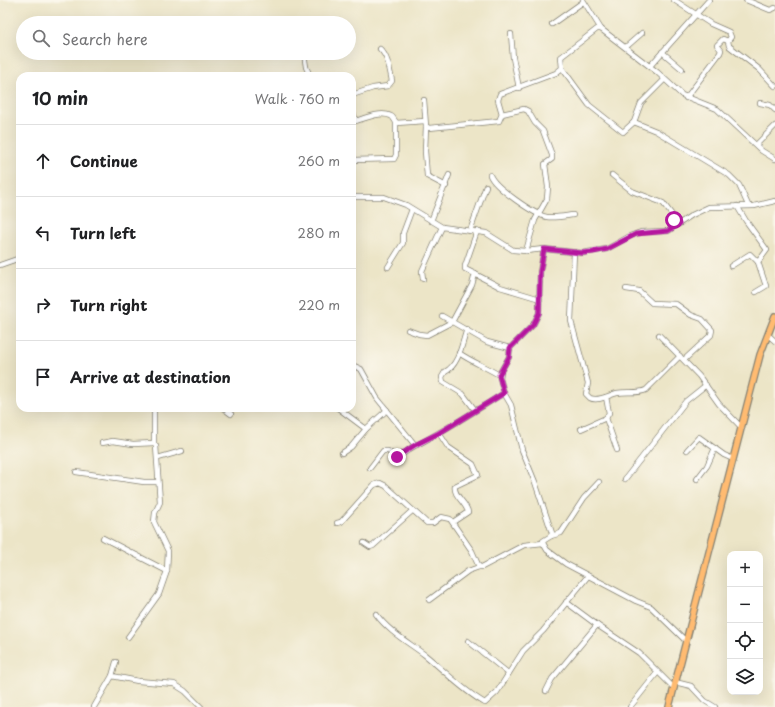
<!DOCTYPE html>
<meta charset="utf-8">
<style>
body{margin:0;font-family:"Playpen Sans",sans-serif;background:#f2f2f2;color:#202124}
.controls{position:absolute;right:12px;bottom:12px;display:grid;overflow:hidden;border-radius:8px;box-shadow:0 4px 16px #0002}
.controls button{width:36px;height:36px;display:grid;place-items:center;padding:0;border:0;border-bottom:1px solid #e0e0e0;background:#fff;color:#202124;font:20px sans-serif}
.stop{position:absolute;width:12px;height:12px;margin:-9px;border:3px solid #b5179e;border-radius:50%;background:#fff}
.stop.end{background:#b5179e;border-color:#fff;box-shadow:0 1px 4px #0008}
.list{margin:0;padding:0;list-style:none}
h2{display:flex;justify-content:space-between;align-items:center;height:52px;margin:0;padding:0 16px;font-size:17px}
h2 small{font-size:13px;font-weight:400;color:#757577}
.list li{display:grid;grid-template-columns:26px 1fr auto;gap:12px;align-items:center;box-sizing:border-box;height:72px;padding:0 16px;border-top:1px solid #e0e0e0}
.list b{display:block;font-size:15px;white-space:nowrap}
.list em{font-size:13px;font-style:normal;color:#757577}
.icon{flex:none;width:22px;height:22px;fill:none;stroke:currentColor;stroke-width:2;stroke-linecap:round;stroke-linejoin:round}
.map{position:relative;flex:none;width:775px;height:707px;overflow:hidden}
.search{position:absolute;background:#fff;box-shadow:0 4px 16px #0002;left:16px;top:16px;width:340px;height:44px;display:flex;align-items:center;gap:10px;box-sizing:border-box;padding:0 14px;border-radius:22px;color:#757577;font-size:15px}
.panel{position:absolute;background:#fff;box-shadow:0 4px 16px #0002;left:16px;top:72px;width:340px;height:340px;border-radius:12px}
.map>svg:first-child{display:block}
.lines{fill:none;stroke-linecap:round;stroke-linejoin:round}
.minor-casing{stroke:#848072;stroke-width:6}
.major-casing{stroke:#848072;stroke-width:8}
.minor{stroke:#fff;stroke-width:4.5}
.major{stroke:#ffbb71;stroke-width:5.5}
.route{stroke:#b5179e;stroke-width:5}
</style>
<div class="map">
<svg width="775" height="707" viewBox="0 0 775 707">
<rect width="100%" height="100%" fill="#fbf7ec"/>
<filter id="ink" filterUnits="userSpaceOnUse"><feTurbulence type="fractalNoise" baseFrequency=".025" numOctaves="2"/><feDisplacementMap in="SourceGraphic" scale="8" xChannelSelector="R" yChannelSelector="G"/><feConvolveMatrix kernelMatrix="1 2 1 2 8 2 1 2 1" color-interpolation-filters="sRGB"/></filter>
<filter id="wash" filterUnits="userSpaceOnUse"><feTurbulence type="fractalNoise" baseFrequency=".012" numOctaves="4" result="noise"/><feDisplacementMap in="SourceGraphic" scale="16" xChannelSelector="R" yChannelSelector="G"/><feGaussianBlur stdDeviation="0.9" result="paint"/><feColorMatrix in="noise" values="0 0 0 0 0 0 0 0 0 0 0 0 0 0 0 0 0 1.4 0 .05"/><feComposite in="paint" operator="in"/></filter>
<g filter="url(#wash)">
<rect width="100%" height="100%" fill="#ece5c7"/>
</g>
<g filter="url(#ink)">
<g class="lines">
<g class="minor-casing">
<g id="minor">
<path d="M 583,0 L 601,29 L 657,72 L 682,95 L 717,109 L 762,151 L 775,159"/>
<path d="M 674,0 L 711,24 L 729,32 L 731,37 L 728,41 L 729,46 L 759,69 L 775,86"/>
<path d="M 746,0 L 770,10 L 775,8"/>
<path d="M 552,24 L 583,2"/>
<path d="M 511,34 L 513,58 L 519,88"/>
<path d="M 626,47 L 642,33"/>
<path d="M 662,52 L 682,69"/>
<path d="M 304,53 L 306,67 L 310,76"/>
<path d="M 650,66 L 709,0"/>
<path d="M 562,68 L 589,105 L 623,132 L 634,122 L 641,103 L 664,80"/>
<path d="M 352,95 L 373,88 L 388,86 L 392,81 C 390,71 388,56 380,49"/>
<path d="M 686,98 L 720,53 L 721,50 L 717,45 L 723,39 L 728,41"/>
<path d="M 424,100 L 426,126 L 429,128 L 499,121 L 502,114 L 498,100 L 500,94 L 556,73 L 562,68 L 561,57 L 597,29 L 601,29"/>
<path d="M 760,103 L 770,105 L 775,110"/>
<path d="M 352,111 L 356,121 C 365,118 381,111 391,116 C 394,117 394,121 397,123"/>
<path d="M 502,114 L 524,109 L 528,111 L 535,123 L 543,131 L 552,155 L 552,159 L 545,164 L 548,187 L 547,199 L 535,220 L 526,251"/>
<path d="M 634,122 L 656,131 L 729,175 L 739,185 L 748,205"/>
<path d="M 426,126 L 425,151 L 427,176 L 446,186"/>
<path d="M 756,145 L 775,126"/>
<path d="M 352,160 L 394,159 L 396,155 L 396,123 L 425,121"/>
<path d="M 490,175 C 494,187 535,215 547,217 C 555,218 565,216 573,215"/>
<path d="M 612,175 L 632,191 L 663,203 L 679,224"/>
<path d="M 352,197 L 384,197 L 406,205 L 442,227 L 486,233 L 513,250 L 526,251 L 544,249 L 582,253 L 607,249 L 630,236 L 641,232 L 668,231 L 692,215 L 709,207 L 754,206 L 775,201"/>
<path d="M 737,206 L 746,221 L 767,250 L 758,262 L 766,286 L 756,292"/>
<path d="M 431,221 L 449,175"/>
<path d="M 470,231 L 486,186"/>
<path d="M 574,252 L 571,321 L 588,383 L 586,394 L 590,398 C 598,402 609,395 617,393 C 627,391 638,394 646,390 L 680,356"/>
<path d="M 0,265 L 20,258"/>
<path d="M 731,266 L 750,254 L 758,262"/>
<path d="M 388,267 L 403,243 L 403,233 L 412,209"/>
<path d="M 475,274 L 465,269 L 465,266 L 477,231"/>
<path d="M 423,279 L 422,271 L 442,227"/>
<path d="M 626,289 L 639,291 L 652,303 L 676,304 L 691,315 L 702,319 L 712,330 L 711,335 L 684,360"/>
<path d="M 442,316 L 487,342 L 510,348 L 533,325 L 539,313 L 540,272 L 544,249"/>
<path d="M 467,329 C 462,343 459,365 445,372 L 442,377 L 443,382 L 463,394 L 475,410"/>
<path d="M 408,330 L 419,334 L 427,335 L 452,322 L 472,285 L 475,274 L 500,287 L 540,299"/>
<path d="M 659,335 L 699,376 L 719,404 L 742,428"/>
<path d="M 768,335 L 775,341"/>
<path d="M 510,348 L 509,357 L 501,371 L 500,378 L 504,393 L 511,405 L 522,450 L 535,482 L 552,533 L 551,536 L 543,541 L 543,543"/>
<path d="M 459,353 C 472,362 486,367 499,375"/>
<path d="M 352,365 L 361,369 L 377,398 L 415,445"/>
<path d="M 223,408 L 231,414"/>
<path d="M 338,408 L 366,429"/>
<path d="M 606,418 L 617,450"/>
<path d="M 581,429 L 606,418 L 609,413 L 606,397"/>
<path d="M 439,433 L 448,447 L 473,464 L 478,475 L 455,486 C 453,496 466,502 468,512 L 453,522"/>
<path d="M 102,443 L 113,441 L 133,444 L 154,443 L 154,408"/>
<path d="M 687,450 L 699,437 L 724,455 L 733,459"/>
<path d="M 342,453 L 351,447 L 366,429 L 387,410"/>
<path d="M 158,458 L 182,451"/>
<path d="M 370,468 L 383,451 L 388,451 L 396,457 C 404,455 409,448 417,445 C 447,429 475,411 504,393"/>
<path d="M 76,472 L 144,482 L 157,482"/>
<path d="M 625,479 L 686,401 L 706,385"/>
<path d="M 697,479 L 707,466 L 715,448"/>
<path d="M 337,523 L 341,522 L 374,485 L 380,483 L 386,486 L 427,523 L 433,523 L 441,517 L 450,519 L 472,551 L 479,567 L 482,567 L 524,545 L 543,543"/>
<path d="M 551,536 L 561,533 L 584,498 L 599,482"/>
<path d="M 103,538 L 167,571"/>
<path d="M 364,543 L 370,547 L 373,546 L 412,511"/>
<path d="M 543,543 L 547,550 L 566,564 L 636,601 L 651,607 L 686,641"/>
<path d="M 429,600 L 468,571 L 479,567"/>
<path d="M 566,602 L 597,625 L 639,653 L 674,688"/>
<path d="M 376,614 C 389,632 408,642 425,655 C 445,671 462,690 485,703 L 497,692 L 523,651 L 543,631 L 588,576"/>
<path d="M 128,637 L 159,594 L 167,571 L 168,551 L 154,522 L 155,513 L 160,502 L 156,446 L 153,443"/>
<path d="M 468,641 L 508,673"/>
<path d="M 112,676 L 138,681 L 174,684 L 185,691 L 201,707"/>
<path d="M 675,682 L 691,686 L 705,701 L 715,707"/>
<path d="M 546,691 L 552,679 L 597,625"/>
<path d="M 94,707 L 112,676 L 116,662"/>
<path d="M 630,707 L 657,673"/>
</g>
</g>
<g class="major-casing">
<path id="major" d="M 669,707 L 760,355 L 775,316"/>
</g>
<use href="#minor" class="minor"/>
<use href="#major" class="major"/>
</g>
</g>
<g class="lines" filter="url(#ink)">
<path class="route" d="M 397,457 L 415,445 L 439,433 L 504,393 L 499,375 L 509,357 L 510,348 L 533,325 L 539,313 L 540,272 L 544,249 L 582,253 L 593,252 L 607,249 L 636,234 L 668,231 L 679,224 L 674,220"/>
</g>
</svg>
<div class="controls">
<button>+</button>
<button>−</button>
<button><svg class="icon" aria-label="locate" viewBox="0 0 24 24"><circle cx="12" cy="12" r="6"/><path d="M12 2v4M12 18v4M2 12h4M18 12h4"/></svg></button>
<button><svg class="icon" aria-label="layers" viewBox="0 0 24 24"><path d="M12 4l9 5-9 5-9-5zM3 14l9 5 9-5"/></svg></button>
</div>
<div class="stop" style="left:674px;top:220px"></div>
<div class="stop end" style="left:397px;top:457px"></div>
<div class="search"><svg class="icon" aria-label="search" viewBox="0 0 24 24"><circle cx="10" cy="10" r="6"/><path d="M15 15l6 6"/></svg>Search here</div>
<section class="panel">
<h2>10 min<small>Walk · 760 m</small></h2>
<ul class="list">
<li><svg class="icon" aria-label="ahead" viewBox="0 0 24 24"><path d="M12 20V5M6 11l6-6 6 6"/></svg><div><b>Continue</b></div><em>260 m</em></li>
<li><svg class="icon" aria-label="left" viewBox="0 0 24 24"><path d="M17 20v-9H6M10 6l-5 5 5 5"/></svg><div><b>Turn left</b></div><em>280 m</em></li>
<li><svg class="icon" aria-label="right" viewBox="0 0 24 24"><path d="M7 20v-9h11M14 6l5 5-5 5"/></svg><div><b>Turn right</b></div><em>220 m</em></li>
<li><svg class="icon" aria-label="arrive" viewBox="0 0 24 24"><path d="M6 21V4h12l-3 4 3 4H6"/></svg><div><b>Arrive at destination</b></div></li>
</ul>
</section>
</div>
